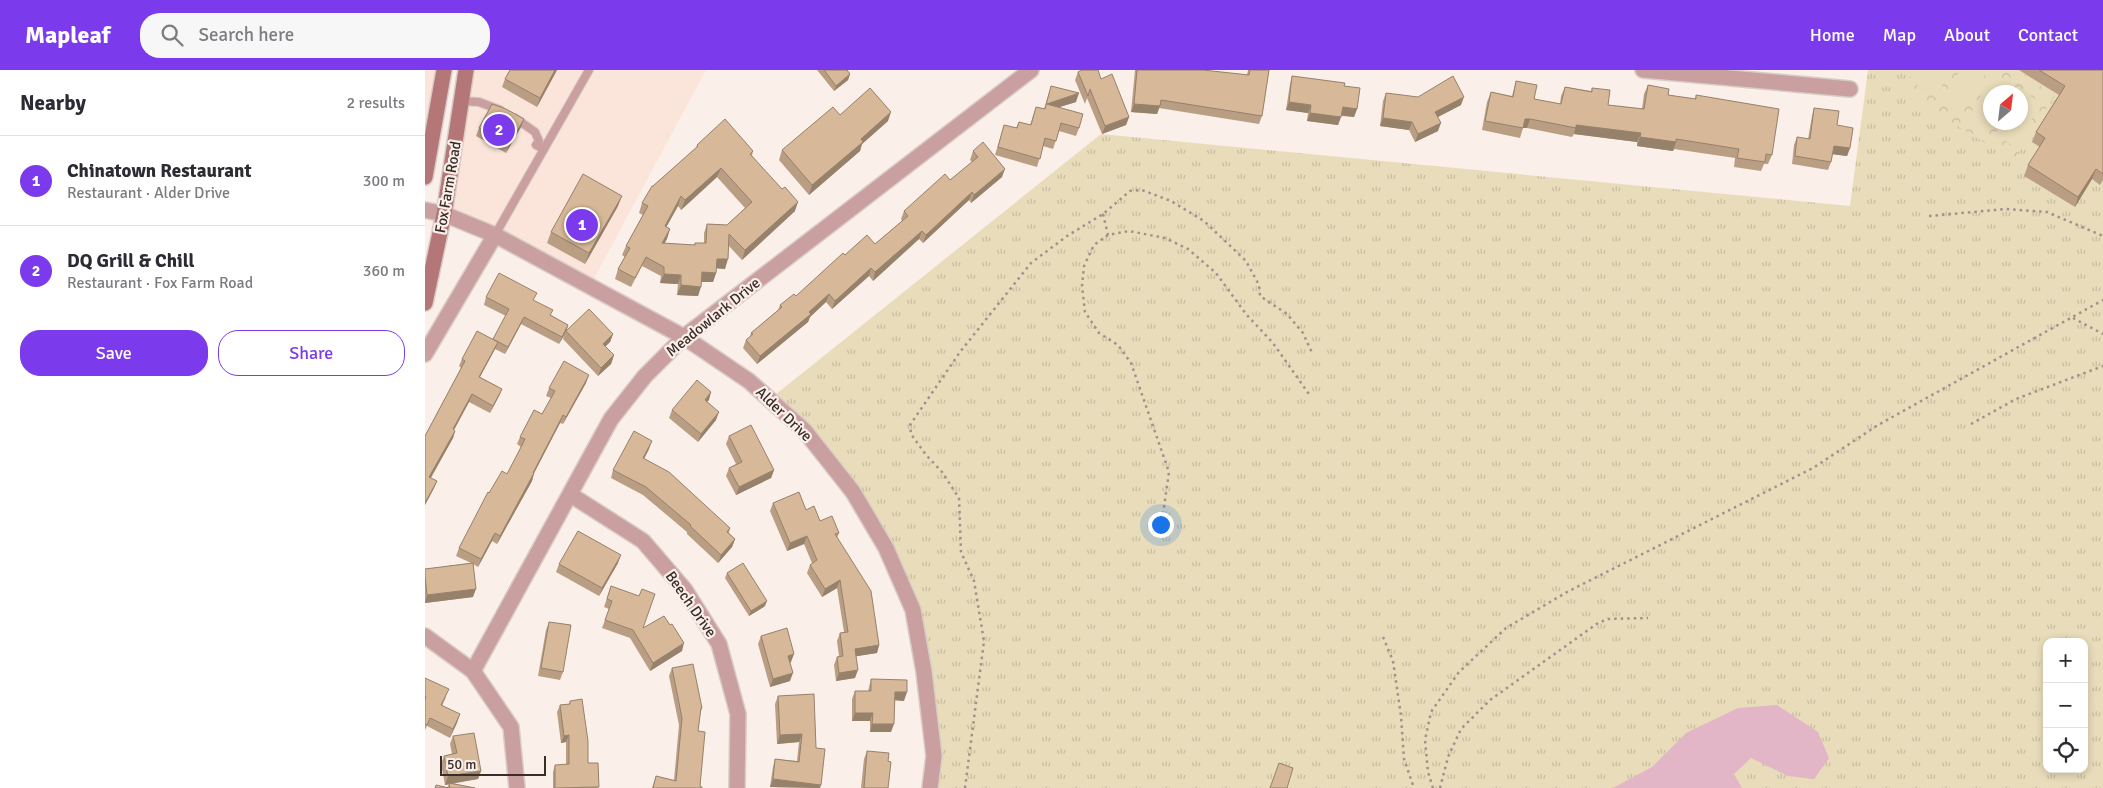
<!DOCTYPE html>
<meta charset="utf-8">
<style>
body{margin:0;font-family:Signika,sans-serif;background:#f7f7f7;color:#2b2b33}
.controls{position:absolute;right:15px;bottom:15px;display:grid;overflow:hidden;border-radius:10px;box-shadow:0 2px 8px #0003}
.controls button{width:45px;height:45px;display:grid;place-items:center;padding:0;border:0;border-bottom:1px solid #e1e1e2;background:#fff;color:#2b2b33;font:25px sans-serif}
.compass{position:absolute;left:1558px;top:15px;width:45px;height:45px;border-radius:50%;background:#fff;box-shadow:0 2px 8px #0003;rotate:28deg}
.scale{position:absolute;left:15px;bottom:12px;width:106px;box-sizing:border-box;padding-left:5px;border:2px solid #392d29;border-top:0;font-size:14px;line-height:18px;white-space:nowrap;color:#392d29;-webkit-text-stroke:4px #fbefea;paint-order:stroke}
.you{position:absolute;left:735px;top:454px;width:18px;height:18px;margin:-12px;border:4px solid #fff;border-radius:50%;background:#1a73e8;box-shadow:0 0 0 8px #1a73e833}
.badge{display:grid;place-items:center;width:32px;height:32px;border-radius:50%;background:#7c3aed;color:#fff;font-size:16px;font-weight:700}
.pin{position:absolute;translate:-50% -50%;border:2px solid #fff;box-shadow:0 1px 5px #0006}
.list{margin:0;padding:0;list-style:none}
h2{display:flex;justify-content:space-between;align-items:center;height:65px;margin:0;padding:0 20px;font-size:21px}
h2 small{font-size:16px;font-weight:400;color:#7c7c81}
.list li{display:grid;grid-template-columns:32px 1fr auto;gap:15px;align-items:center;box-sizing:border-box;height:90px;padding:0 20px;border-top:1px solid #e1e1e2}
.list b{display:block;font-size:19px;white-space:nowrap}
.list p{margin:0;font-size:16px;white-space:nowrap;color:#7c7c81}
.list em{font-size:16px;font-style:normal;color:#7c7c81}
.actions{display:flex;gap:10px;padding:15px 20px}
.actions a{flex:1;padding:11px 0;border:1px solid #7c3aed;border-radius:20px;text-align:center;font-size:18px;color:#7c3aed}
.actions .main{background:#7c3aed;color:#fff}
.icon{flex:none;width:28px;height:28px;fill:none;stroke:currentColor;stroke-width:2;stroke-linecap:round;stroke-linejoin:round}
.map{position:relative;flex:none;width:1678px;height:718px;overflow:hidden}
header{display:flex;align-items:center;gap:30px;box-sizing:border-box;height:70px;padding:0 25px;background:#7c3aed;color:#fff}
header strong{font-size:24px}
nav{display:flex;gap:28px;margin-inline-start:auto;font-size:18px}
.search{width:350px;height:45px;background:#f7f7f7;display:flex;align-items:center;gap:12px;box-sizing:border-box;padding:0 18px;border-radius:20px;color:#7c7c81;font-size:19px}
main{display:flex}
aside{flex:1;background:#fff}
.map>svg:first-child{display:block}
.built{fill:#fbe4da}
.grass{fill:url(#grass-tufts);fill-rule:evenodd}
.forest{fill:url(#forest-crowns);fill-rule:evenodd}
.pitch{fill:#e8dcba}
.water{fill:#e2b6c6}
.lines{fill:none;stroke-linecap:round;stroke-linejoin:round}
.lane-casing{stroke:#d8ccc7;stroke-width:10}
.street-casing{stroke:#d8ccc7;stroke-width:18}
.secondary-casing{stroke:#d8ccc7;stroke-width:18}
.path{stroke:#9e928d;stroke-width:2.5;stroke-dasharray:2.5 4;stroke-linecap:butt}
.lane{stroke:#ca9f9f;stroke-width:8}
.street{stroke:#ca9f9f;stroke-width:15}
.secondary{stroke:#b47677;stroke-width:15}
.wall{fill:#b99e84;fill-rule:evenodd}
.shaded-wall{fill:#96816b}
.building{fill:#d7b899;stroke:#96816b;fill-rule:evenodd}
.labels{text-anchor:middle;stroke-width:4.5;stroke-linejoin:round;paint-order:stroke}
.street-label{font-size:15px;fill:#392d29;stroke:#fbefea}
</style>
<header>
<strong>Mapleaf</strong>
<div class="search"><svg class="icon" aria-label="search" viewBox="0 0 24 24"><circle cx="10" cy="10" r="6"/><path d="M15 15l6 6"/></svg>Search here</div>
<nav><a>Home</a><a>Map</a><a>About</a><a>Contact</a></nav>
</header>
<main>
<aside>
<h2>Nearby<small>2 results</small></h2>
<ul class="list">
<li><span class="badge">1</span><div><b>Chinatown Restaurant</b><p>Restaurant · Alder Drive</p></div><em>300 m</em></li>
<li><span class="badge">2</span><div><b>DQ Grill &amp; Chill</b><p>Restaurant · Fox Farm Road</p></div><em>360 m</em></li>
</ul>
<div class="actions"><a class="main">Save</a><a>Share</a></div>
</aside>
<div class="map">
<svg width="1678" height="718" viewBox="0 0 1678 718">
<defs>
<pattern id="grass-tufts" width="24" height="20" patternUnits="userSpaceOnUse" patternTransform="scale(1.25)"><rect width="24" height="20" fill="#e8dcba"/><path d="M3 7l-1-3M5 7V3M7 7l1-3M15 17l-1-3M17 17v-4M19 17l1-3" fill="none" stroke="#c8bda0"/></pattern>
<pattern id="forest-crowns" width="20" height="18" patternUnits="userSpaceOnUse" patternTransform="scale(1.25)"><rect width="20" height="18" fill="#e8dcba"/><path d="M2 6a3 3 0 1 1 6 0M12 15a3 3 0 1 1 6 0" fill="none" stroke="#c8bda0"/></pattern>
</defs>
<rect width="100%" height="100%" fill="#fbefea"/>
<g class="built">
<path d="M 0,0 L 18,0 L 0,107 Z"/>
<path d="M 41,0 L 281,0 L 165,216 L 19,144 Z"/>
</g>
<path class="grass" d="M 1443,0 L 1678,0 L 1678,718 L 505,718 L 488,540 L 428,422 L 345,329 L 676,64 L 1425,136 ZM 1566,22 L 1596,22 L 1596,52 L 1566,52 ZM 1622,572 L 1659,572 L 1659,699 L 1622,699 Z"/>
<path class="forest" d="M 1489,0 L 1590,0 L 1630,25 L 1589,91 L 1476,21 ZM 1566,22 L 1596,22 L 1596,52 L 1566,52 Z"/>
<g class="pitch">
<path d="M 1499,0 L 1527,0 L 1510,27 L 1490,14 Z"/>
<path d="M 1535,0 L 1563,0 L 1537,43 L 1516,31 Z"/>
<path d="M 1570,4 L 1590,16 L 1586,22 L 1566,22 L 1566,52 L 1568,53 L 1564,60 L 1543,47 Z"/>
<path d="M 1597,21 L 1617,33 L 1590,77 L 1570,64 L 1577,53 L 1596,52 Z"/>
</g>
<path class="water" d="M 1352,635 L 1393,662 L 1404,688 L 1389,709 L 1363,706 L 1326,688 L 1309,704 L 1317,718 L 1188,718 L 1227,697 L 1261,663 L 1313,638 Z"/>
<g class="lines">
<g class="lane-casing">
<g id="lane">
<path d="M 37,31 L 54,32 L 75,40"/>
<path d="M 90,48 L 110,62 L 114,71 L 111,75 L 119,79"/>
<path d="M 70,165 L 164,0"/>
</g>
</g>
<g class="street-casing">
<g id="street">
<path d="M 1218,0 L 1425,19"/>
<path d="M 0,140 L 19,144 L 70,165 L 259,267 L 324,311 L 379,360 L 428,422 L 461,478 L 488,540 L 499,602 L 509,686 L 505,718"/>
<path d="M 0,284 L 70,165"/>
<path d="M 146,425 L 218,471 L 260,520 L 294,574 L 313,644 L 312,718"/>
<path d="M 0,566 L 48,601 L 86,657 L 92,718"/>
<path d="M 48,601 L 186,349 L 220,306 L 259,267 L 606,0"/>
</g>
</g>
<g class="secondary-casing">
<g id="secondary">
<path d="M 0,107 L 19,0"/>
<path d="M 0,233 L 19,144 L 41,0"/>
</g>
</g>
<g class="path">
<path d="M 678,144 L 683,165"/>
<path d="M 1504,146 L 1581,139 L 1622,142 L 1678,166"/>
<path d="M 1648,248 L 1678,264"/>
<path d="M 1546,354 L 1591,329 L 1678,296"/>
<path d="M 738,444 L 744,402 L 706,293 L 693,275 L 674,263 L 660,242 L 657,216 L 659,196 L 669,175 L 683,165 L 704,161 L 740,168 L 763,179 L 791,203 L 821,244 L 848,273 L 886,327"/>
<path d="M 958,567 L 968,591 L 976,646 L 979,689 L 989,718"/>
<path d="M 540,718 L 559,571 L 549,511 L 536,482 L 534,428 L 517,402 L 501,385 L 486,364 L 485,355 L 535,282 L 606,193 L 642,166 L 678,144 L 705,121 L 717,120 L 746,131 L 779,151 L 821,191 L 834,215 L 835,226 L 862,244 L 878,263 L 888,285"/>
<path d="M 1008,718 L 1003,702 L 1000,670 L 1006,642 L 1034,602 L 1081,558 L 1142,522 L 1388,398 L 1453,355 L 1678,230"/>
<path d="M 1015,718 L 1023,687 L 1036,659 L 1065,630 L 1173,553 L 1183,549 L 1223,548"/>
</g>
<use href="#lane" class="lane"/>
<use href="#street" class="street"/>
<use href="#secondary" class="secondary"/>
</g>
<g class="wall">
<path d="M 85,0 L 132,0 L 112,37 L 77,17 L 80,9 Z"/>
<path d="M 392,0 L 422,0 L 425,4 L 423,10 L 409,21 Z"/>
<path d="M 710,0 L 778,0 L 822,5 L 823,0 L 844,0 L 837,46 L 834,54 L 734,38 L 732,44 L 706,42 Z"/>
<path d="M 1594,0 L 1678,0 L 1678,110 L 1675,115 L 1667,109 L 1650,137 L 1599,106 L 1603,95 L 1615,77 L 1607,72 L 1611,62 L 1634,25 Z"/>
<path d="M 653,2 L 676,9 L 704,47 L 701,55 L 677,64 L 662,28 L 660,34 L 650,10 Z"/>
<path d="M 867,6 L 919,16 L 932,39 L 929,47 L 916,46 L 913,55 L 882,51 L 883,43 L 861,40 L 865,14 Z"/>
<path d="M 1091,11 L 1109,29 L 1135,34 L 1136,26 L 1140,17 L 1166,21 L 1167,18 L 1183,35 L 1217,39 L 1219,24 L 1223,15 L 1243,25 L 1270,29 L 1271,25 L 1347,85 L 1343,94 L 1339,94 L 1336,101 L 1309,97 L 1310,88 L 1249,79 L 1248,81 L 1212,76 L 1212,72 L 1149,64 L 1147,67 L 1102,58 L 1098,58 L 1095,68 L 1057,60 L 1062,32 L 1066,22 L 1087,26 Z"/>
<path d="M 626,16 L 651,32 L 634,37 L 654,58 L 651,66 L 634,61 L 628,79 L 618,76 L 612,97 L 570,85 L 579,55 L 591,58 L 594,52 L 605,55 L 611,37 L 619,39 Z"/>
<path d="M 961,23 L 1036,35 L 1013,47 L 1013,61 L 990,72 L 984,60 L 955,56 L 958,31 Z"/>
<path d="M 1389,38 L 1412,55 L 1425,78 L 1422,86 L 1407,84 L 1406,92 L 1403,100 L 1367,94 L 1369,75 L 1372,67 L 1383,69 L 1387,46 Z"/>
<path d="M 415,45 L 463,51 L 437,74 L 435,81 L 384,125 L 354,90 L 357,80 Z"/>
<path d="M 99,49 L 96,57 L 81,83 L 51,66 L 54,58 Z"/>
<path d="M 272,75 L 328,81 L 327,86 L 370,141 L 317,190 L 304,176 L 300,199 L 291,198 L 291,203 L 288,212 L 276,212 L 273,226 L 252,225 L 253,214 L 235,213 L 236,206 L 217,196 L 206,217 L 190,209 L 193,199 L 200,187 L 197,185 L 201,176 L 218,145 L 214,143 L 217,133 L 228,116 L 271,78 ZM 292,107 L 320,138 L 302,155 L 282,154 L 279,163 L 279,173 L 270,173 L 269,175 L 239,174 L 245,159 L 241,157 L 253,136 L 256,140 Z"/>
<path d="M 548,81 L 577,107 L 546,133 L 544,130 L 498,173 L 494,169 L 448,211 L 444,206 L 407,239 L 401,232 L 385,247 L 383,252 L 332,294 L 318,278 L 321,270 L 325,267 L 326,263 L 353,240 L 355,235 L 371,226 L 420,185 L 450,174 L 477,151 L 476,149 L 479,141 L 525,110 L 547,92 L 545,90 Z"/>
<path d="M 193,136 L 160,194 L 122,173 L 126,162 Z"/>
<path d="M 61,227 L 109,231 L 126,245 L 143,255 L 142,260 L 188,264 L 185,272 L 180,276 L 189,285 L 186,294 L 173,306 L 138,269 L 139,266 L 134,274 L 96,254 L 80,284 L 70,279 L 55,307 L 77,319 L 74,326 L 65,343 L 44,332 L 29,360 L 30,361 L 28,368 L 6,408 L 12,411 L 9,418 L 0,435 L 0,366 L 36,298 L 34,296 L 37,289 L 68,269 L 81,246 L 59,235 Z"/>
<path d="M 161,313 L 138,354 L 135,353 L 109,403 L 107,411 L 72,474 L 67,471 L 53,497 L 48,494 L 48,527 L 0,533 L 0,499 L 46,493 L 31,486 L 34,478 L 64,423 L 82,404 L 96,377 L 92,374 L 95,367 L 117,344 L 126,328 L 121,326 L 124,318 Z"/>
<path d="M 286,322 L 282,332 L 291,350 L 273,372 L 244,348 L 247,340 Z"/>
<path d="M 304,366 L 349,400 L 346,408 L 311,425 L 301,406 L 304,398 L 311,394 L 301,374 Z"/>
<path d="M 224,379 L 219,389 L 305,458 L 304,463 L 310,469 L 307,477 L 293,493 L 262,464 L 262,462 L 218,425 L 186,408 L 188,400 Z"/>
<path d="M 348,433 L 381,440 L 395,451 L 414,463 L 412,468 L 454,575 L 452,583 L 431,586 L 430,608 L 411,611 L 409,595 L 412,587 L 414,586 L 412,571 L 415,563 L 419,562 L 412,518 L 397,527 L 382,503 L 385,495 L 387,493 L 379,474 L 362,481 L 345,441 Z"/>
<path d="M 193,493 L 174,526 L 131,502 L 134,494 Z"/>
<path d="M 302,503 L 340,536 L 324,546 L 300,508 Z"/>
<path d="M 186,516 L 218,558 L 257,581 L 225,601 L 205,568 L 177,558 L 184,539 L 179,537 Z"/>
<path d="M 124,552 L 138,602 L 135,610 L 113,606 L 121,560 Z"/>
<path d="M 336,566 L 366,592 L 365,593 L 365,611 L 345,617 L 333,574 Z"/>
<path d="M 247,598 L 277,638 L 275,644 L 273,661 L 275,716 L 277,718 L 227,718 L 231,706 L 249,710 L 254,655 L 244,606 Z"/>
<path d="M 0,608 L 21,627 L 17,636 L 35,644 L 25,668 L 2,656 L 0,660 Z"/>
<path d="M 446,609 L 479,631 L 470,630 L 466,662 L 445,662 L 445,651 L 427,651 L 427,629 L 430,621 L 443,621 Z"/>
<path d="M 353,626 L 391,678 L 395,718 L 345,717 L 348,697 L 350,689 L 372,691 L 374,672 L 352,674 L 350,634 Z"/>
<path d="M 145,631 L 163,693 L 173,693 L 173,718 L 128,718 L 128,702 L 130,695 L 141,695 L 141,672 L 136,673 L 132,642 L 135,635 L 144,634 Z"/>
<path d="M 28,666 L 56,701 L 53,709 L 27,713 L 50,718 L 10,718 L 11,715 L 22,718 L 24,714 L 20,715 L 16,694 L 19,686 L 27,684 L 25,674 Z"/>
<path d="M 442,681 L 463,691 L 463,718 L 436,718 L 439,689 Z"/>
</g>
<g class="shaded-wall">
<path d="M 130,0 L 132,0 L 112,37 L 115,28 Z"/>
<path d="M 425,4 L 423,10 L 409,21 L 411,16 Z"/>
<path d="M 654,23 L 651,32 L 619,42 L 622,34 Z"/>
<path d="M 1039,27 L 1036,35 L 1007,50 L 1010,42 Z"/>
<path d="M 864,32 L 886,35 L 883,43 L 861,40 Z"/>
<path d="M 709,34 L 735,36 L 732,44 L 706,42 Z"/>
<path d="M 918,37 L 932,39 L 929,47 L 915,45 Z"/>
<path d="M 466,42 L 463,51 L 437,74 L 435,81 L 384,125 L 387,115 L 436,69 Z"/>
<path d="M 885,43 L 916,47 L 913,55 L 882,51 Z"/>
<path d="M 704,47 L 701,55 L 677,64 L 680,56 Z"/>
<path d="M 958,48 L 987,52 L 984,60 L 955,56 Z"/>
<path d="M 99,49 L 96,57 L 81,83 L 84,75 Z"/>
<path d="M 1100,49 L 1105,49 L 1102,58 L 1097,58 Z"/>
<path d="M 1016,53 L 1013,61 L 990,72 L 993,64 Z"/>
<path d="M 1151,55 L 1216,63 L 1212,72 L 1149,64 Z"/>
<path d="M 1215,67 L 1251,72 L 1248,81 L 1212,76 Z"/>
<path d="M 1409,76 L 1425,78 L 1422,86 L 1406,84 Z"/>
<path d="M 296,98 L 292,107 L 256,140 L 260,130 Z"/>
<path d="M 580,99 L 577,107 L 546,133 L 549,125 Z"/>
<path d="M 1671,99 L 1667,109 L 1650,137 L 1653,127 Z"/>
<path d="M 547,122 L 544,130 L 498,173 L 501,165 Z"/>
<path d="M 197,126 L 193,136 L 160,194 L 164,183 Z"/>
<path d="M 256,126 L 253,136 L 237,165 L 240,156 Z"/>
<path d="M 373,132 L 370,141 L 317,190 L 320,180 Z"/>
<path d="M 245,159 L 242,169 L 234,183 L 237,173 Z"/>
<path d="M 497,161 L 494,169 L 448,211 L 450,202 Z"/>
<path d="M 292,189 L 303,189 L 300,199 L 288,198 Z"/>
<path d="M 446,198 L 444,206 L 407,239 L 410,231 Z"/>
<path d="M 277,202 L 291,203 L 288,212 L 273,212 Z"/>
<path d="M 239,204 L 256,205 L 253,214 L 235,213 Z"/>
<path d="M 256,215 L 276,217 L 273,226 L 252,225 Z"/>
<path d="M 404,224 L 401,232 L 385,247 L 383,252 L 332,294 L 335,286 Z"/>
<path d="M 99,247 L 96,254 L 80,284 L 83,277 Z"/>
<path d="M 143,255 L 141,261 L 134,274 L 137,267 Z"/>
<path d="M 188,264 L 185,272 L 175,282 L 178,274 Z"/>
<path d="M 73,272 L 70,279 L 51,314 L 54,307 Z"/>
<path d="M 189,285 L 186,294 L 173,306 L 176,298 Z"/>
<path d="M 164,305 L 161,313 L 138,354 L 141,347 Z"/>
<path d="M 77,319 L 74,326 L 65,343 L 68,336 Z"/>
<path d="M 286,322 L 284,330 L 277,338 L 280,330 Z"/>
<path d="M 47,324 L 44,332 L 25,367 L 28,359 Z"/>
<path d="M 294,342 L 291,350 L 273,372 L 276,364 Z"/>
<path d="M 138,345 L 135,353 L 105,411 L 108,403 Z"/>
<path d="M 30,361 L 28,368 L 2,414 L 4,407 Z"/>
<path d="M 227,371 L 224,379 L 215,396 L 218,388 Z"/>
<path d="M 349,400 L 346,408 L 311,425 L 314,417 Z"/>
<path d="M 109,403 L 107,411 L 72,474 L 75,466 Z"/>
<path d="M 12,411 L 9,418 L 0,435 L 0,433 Z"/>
<path d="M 70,463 L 67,471 L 53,497 L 56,489 Z"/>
<path d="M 382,466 L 379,474 L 362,481 L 365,473 Z"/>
<path d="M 310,469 L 307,477 L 293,493 L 296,485 Z"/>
<path d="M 196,485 L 193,493 L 174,526 L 177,518 Z"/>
<path d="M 415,510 L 412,518 L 397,527 L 400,519 Z"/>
<path d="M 51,519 L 48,527 L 0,533 L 2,525 Z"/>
<path d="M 342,531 L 340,536 L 324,546 L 326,541 Z"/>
<path d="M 259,573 L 257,581 L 225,601 L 228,593 Z"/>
<path d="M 454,575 L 452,583 L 427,587 L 430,579 Z"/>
<path d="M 369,584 L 366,592 L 360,594 L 363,586 Z"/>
<path d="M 433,600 L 430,608 L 411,611 L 414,603 Z"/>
<path d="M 368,603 L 365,611 L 345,617 L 348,609 Z"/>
<path d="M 470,622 L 482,622 L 479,631 L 467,630 Z"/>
<path d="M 430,643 L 448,643 L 445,651 L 427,651 Z"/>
<path d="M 35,644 L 32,653 L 25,668 L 28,659 Z"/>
<path d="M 447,654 L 469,654 L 466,662 L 445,662 Z"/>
<path d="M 377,664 L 374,672 L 352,674 L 355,665 Z"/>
<path d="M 144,665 L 141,672 L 136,673 L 139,666 Z"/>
<path d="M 56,701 L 53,709 L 20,715 L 23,706 Z"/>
<path d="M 348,709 L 396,715 L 395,718 L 345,717 Z"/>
</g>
<g class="building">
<path d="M 85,0 L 130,0 L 115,28 L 80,9 Z"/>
<path d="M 399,0 L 422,0 L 425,4 L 411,16 Z"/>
<path d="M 657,0 L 673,0 L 676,9 L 687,4 L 704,47 L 680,56 L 665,19 L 663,26 L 653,2 Z"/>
<path d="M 712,0 L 778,0 L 824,5 L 825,0 L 844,0 L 837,46 L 736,30 L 735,36 L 709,34 Z"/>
<path d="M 1614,0 L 1678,0 L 1678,104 L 1671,99 L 1653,127 L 1603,95 L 1620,68 L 1611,62 L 1640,16 Z"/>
<path d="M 867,6 L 920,13 L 919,16 L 935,18 L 932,39 L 918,37 L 916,47 L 885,43 L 886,35 L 864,32 Z"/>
<path d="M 1028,6 L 1039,27 L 1010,42 L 1016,53 L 993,64 L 987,52 L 958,48 L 961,23 L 993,27 Z"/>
<path d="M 1091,11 L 1112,15 L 1109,29 L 1136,34 L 1140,17 L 1167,22 L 1167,18 L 1185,20 L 1183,35 L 1219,39 L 1223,15 L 1244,19 L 1243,25 L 1271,29 L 1271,25 L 1354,39 L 1347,85 L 1341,84 L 1340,92 L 1312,88 L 1314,79 L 1251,69 L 1251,72 L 1215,67 L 1216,63 L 1151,55 L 1151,58 L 1105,49 L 1100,49 L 1098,58 L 1060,51 L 1066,22 L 1088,27 Z"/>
<path d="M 626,16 L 654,23 L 622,34 L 658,44 L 654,58 L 636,53 L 631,71 L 620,68 L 615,89 L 573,77 L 579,55 L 592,58 L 594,52 L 606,55 L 611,37 L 620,39 Z"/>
<path d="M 445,18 L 466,42 L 436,69 L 438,72 L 387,115 L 357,80 L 408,37 L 415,45 Z"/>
<path d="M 67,34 L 81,39 L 99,49 L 84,75 L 54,58 Z"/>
<path d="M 1389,38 L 1414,41 L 1412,55 L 1428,58 L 1425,78 L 1409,76 L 1406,92 L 1370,86 L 1372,67 L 1385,69 Z"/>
<path d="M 300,49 L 328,81 L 325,84 L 357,119 L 360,117 L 373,132 L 320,180 L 304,164 L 303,189 L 292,189 L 291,203 L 277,202 L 276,217 L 256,215 L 256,205 L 239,204 L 239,197 L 221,187 L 210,208 L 193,199 L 205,178 L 201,176 L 223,136 L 217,133 L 227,116 L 228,116 L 273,76 L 272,75 ZM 296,98 L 327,132 L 302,155 L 282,154 L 281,173 L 270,173 L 270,175 L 237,173 L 245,159 L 240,156 L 256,126 L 260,130 Z"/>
<path d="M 558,72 L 580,99 L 549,125 L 547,122 L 501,165 L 497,161 L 450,202 L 446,198 L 410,231 L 404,224 L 384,242 L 386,244 L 335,286 L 321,270 L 328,264 L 326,263 L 357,237 L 355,235 L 369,224 L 371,226 L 418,183 L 420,185 L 442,165 L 450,174 L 483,146 L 479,141 L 520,104 L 525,110 L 553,87 L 548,81 Z"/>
<path d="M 158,104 L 197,126 L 164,183 L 126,162 Z"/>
<path d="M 74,203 L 112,223 L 108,230 L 128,240 L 125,245 L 143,255 L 137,267 L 99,247 L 83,277 L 68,269 L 84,239 L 61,227 Z"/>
<path d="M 164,239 L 188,264 L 178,274 L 189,285 L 176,298 L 141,261 Z"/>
<path d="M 52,261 L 73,272 L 54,307 L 77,319 L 68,336 L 47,324 L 28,359 L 30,361 L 4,407 L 12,411 L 0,433 L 0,366 L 40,291 L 37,289 Z"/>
<path d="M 139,291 L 164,305 L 141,347 L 138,345 L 108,403 L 109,403 L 75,466 L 70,463 L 56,489 L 34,478 L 63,422 L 64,423 L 77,401 L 82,404 L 93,383 L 100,369 L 95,367 L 109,340 L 117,344 L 130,321 L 124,318 Z"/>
<path d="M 272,310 L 286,322 L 280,330 L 294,342 L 276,364 L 247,340 Z"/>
<path d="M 326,355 L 349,400 L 314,417 L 304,398 L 317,392 L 304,366 Z"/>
<path d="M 209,361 L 227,371 L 218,388 L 244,402 L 305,458 L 302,462 L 310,469 L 296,485 L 265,456 L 266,455 L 221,417 L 188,400 Z"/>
<path d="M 374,422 L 381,440 L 389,436 L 395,451 L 407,446 L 414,463 L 410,464 L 446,521 L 454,575 L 430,579 L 433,600 L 414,603 L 412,587 L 418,586 L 415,563 L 423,562 L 415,510 L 400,519 L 385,495 L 392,490 L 382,466 L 365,473 L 348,433 Z"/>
<path d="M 153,461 L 196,485 L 177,518 L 134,494 Z"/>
<path d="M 48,493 L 51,519 L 2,525 L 0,506 L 0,499 Z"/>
<path d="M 318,493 L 342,531 L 326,541 L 302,503 Z"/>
<path d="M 186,516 L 214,526 L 217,519 L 230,524 L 218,558 L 239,546 L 245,555 L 247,554 L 259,573 L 228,593 L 208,560 L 180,550 L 187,531 L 182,529 Z"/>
<path d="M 124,552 L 146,555 L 138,602 L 116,598 Z"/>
<path d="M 362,558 L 369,584 L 363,586 L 368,603 L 348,609 L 336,566 Z"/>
<path d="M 268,594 L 277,638 L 276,638 L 273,661 L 280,662 L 275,716 L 277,717 L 277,718 L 228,718 L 231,706 L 251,711 L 257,648 L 247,598 Z"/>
<path d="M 0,608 L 24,619 L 16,635 L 35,644 L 28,659 L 5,648 L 2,655 L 0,654 L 0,630 L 1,627 L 0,626 Z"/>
<path d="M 446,609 L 482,610 L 482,622 L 470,622 L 469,654 L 447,654 L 448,643 L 430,643 L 430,621 L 446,621 Z"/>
<path d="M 389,624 L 391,678 L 400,679 L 396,715 L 348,709 L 350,689 L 374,692 L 377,664 L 355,665 L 353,626 Z"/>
<path d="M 157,629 L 163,671 L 163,693 L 173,693 L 174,717 L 130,718 L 130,695 L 144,694 L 144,665 L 139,666 L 135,635 L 145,634 L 145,631 Z"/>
<path d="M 49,663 L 56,701 L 23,706 L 19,686 L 32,683 L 28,666 Z"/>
<path d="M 442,681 L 464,683 L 463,691 L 466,692 L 463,718 L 439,718 Z"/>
<path d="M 854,693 L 868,698 L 862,718 L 845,718 Z"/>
<path d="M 24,713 L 50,718 L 25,718 Z"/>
<path d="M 11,715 L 24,718 L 10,718 Z"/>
</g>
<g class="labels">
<g class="street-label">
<text transform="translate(23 117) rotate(-80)" y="5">Fox Farm Road</text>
<text transform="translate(288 247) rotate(-39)" y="5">Meadowlark Drive</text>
<text transform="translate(359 344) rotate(44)" y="5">Alder Drive</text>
<text transform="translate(266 534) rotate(55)" y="5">Beech Drive</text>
</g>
</g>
</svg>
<div class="controls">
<button>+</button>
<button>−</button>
<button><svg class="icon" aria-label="locate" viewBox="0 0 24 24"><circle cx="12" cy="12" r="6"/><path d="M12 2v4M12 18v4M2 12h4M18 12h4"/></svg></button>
</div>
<svg class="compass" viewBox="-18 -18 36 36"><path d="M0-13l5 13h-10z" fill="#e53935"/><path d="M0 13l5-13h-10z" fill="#7c7c81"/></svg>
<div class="scale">50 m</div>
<div class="you"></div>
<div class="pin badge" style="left:157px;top:155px">1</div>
<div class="pin badge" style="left:74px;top:60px">2</div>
</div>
</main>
